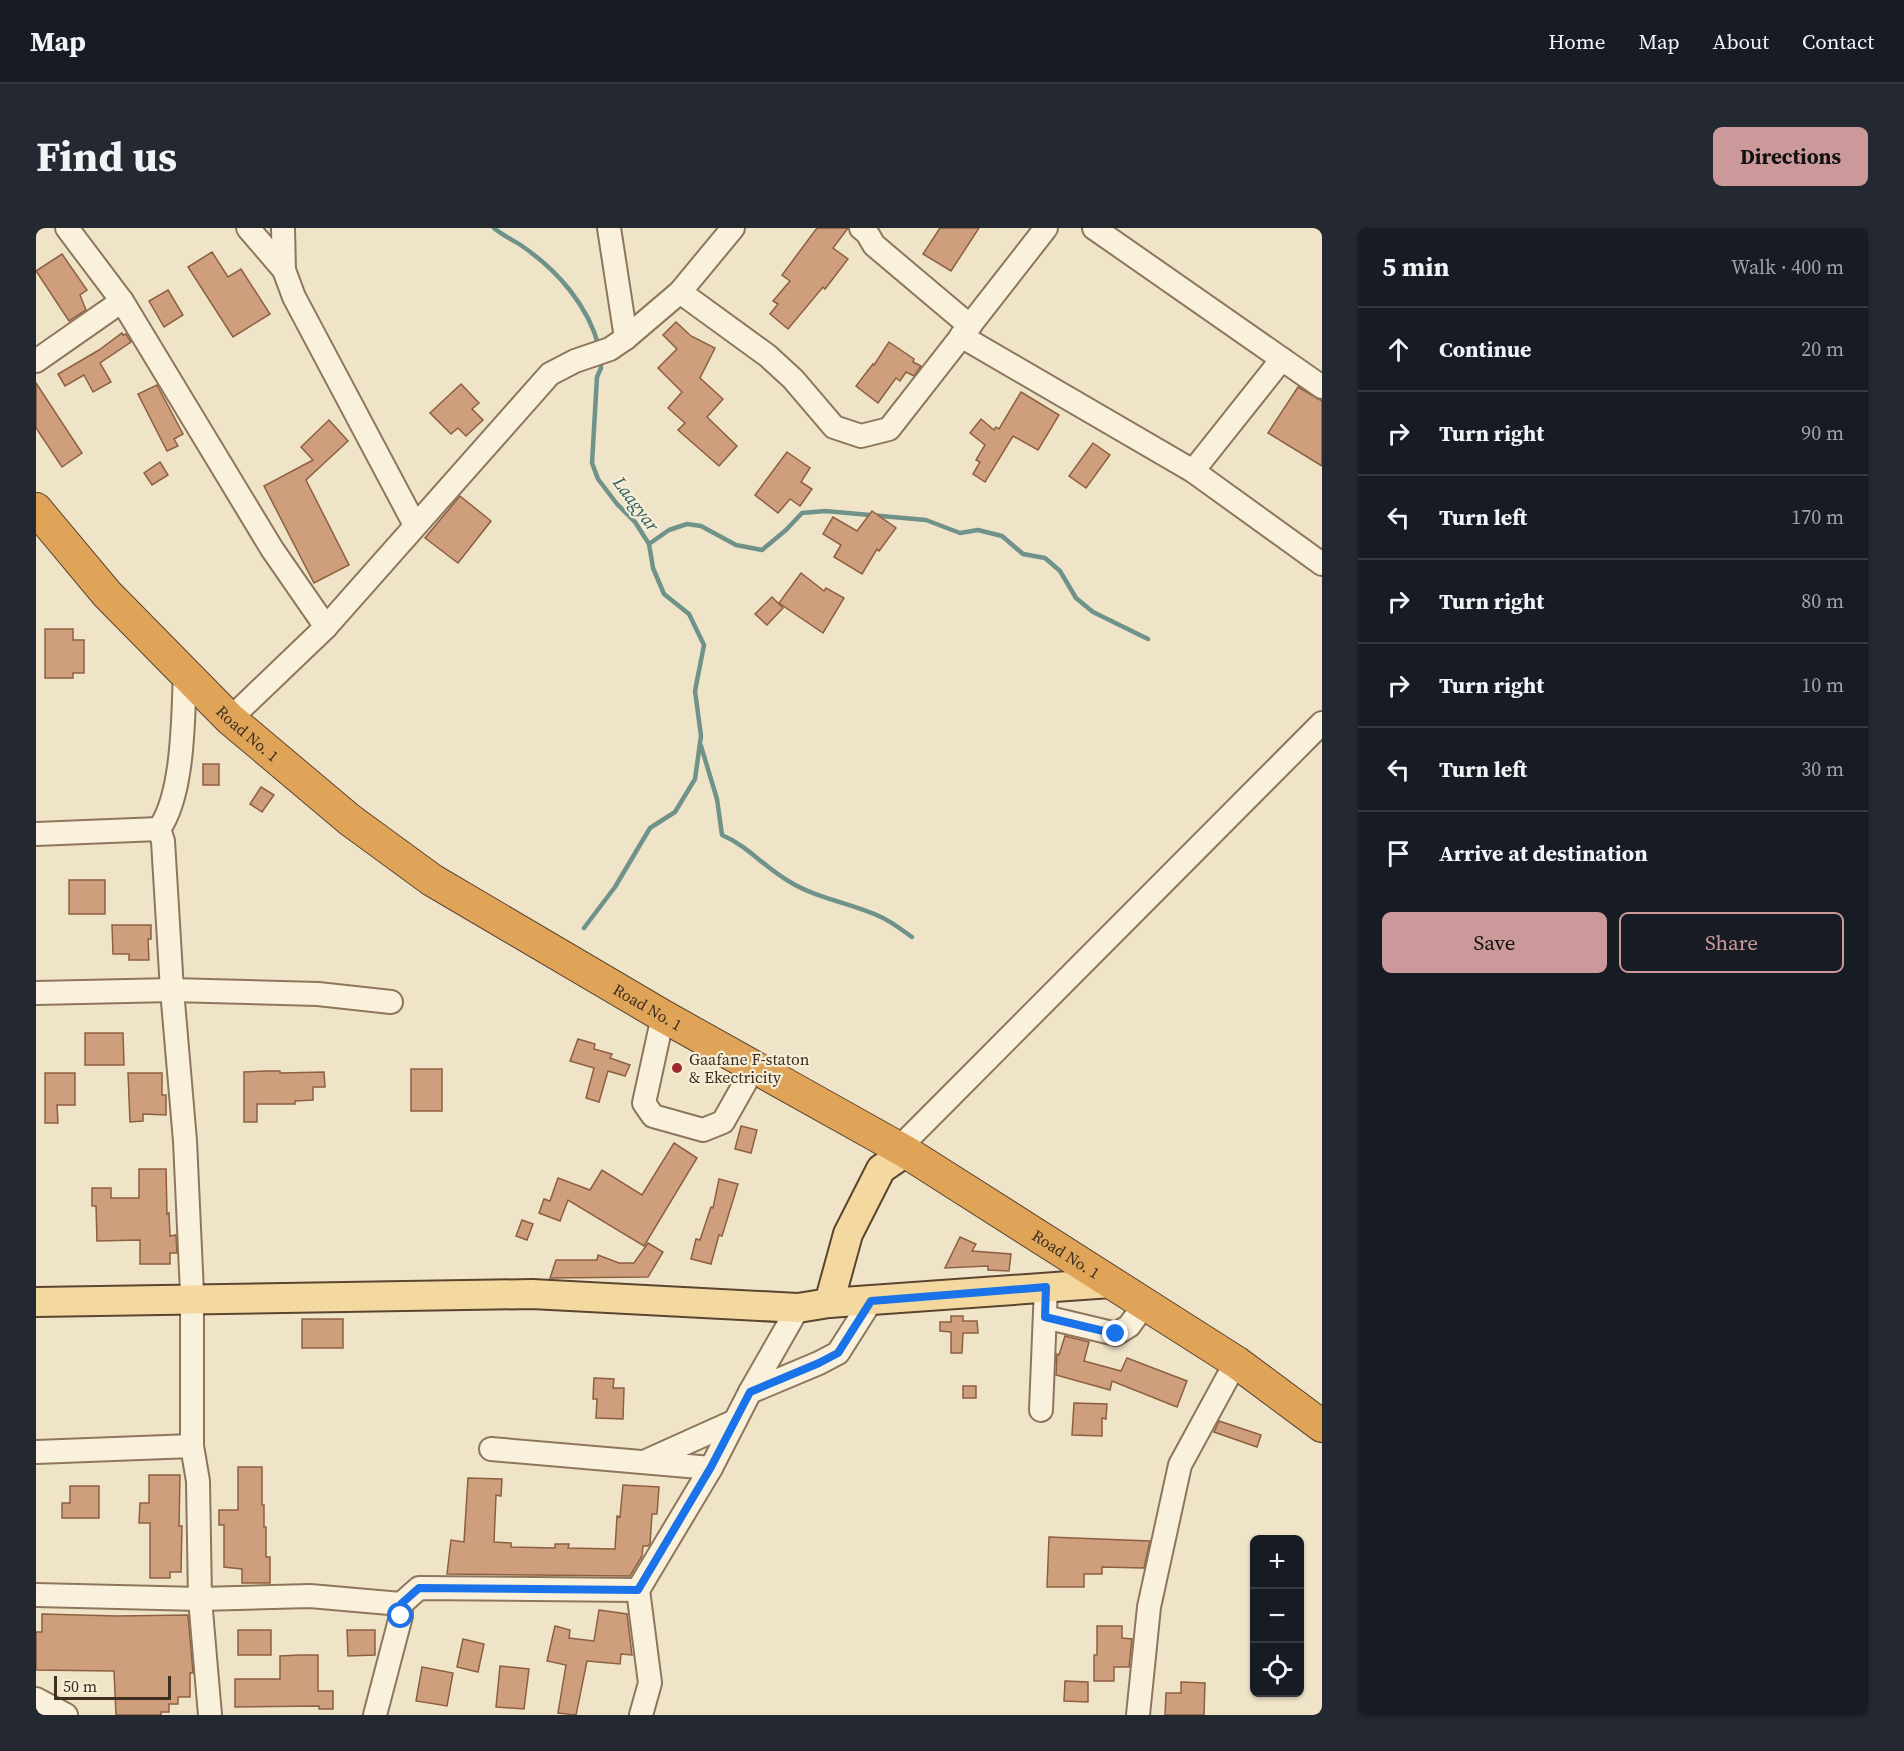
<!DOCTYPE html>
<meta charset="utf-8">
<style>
body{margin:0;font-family:"Source Serif 4",serif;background:#242831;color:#f1f3f6}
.controls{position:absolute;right:18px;bottom:18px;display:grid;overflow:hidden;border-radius:9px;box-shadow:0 2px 4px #0004}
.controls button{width:54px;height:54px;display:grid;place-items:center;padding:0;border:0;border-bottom:2px solid #363941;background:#171b24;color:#f1f3f6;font:30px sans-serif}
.scale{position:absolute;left:18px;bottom:15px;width:117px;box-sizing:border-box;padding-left:6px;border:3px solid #3d2e20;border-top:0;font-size:16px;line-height:21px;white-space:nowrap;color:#3d2e20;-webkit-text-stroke:4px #f7eed8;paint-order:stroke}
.stop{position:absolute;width:18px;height:18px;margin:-14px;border:4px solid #1a73e8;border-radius:50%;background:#fff}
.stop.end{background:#1a73e8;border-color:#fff;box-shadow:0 2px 6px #0008}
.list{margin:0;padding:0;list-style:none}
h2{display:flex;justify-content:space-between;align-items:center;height:78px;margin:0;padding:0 24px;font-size:26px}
h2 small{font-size:20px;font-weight:400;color:#9ea1a6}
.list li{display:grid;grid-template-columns:39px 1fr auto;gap:18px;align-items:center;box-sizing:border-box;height:84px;padding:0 24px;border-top:2px solid #363941}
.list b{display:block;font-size:22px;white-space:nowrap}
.list em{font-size:20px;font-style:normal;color:#9ea1a6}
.actions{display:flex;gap:12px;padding:18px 24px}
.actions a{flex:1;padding:14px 0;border:2px solid #cc999b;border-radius:9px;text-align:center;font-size:21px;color:#cc999b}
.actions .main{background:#cc999b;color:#111}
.icon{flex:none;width:33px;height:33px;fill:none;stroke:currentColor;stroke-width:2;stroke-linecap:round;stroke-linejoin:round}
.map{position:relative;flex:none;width:1286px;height:1487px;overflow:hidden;border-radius:9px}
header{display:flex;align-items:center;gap:36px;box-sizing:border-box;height:84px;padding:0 30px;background:#171b24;border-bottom:2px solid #363941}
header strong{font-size:28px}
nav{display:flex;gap:33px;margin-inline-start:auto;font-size:21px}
.intro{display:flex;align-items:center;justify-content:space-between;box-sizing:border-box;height:144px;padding:0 36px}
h1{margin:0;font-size:42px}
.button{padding:15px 27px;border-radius:9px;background:#cc999b;color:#111;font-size:21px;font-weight:700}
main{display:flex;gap:36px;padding:0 36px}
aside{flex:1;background:#171b24;border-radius:9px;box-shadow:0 2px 4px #0004}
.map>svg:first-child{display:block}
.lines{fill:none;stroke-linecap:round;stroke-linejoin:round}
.stream{stroke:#6f938a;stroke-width:4.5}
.building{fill:#cf9f7d;stroke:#8d5f41;stroke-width:1.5}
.minor-casing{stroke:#8d765c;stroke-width:26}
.major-casing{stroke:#5b4430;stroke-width:32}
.highway-casing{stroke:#5b4430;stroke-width:34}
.minor{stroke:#faf1dc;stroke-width:22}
.major{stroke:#f3d9a0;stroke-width:28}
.highway{stroke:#e0a458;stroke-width:32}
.route{stroke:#1a73e8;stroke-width:8}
.poi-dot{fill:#9e2a2b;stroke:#f7eed8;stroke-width:2}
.labels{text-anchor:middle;stroke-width:4.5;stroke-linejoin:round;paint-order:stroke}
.street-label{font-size:16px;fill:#3d2e20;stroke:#f7eed8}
.poi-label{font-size:16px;fill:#3d2e20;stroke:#f7eed8;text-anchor:start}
.water-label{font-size:18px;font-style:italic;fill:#2f5d5a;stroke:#f7eed8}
</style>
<header>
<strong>Map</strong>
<nav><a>Home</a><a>Map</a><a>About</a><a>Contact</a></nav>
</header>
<div class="intro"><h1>Find us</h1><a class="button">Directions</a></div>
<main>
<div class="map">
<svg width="1286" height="1487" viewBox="0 0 1286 1487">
<rect width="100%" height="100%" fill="#f0e4c8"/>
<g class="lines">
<g class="stream">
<path d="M 458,0 C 466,7 477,12 486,18 C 521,42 552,77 563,119"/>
<path d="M 613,316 L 633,302 L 651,296 L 665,298 L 700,317 L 726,322 L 750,302 L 766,285 L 789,283 L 890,292 L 924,305 L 942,302 L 966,308 L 987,326 L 1009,330 L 1024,343 L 1040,370 L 1057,384 L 1112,411"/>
<path d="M 665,518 L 681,571 L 686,607 C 712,618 729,640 754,654 C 782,671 815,675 845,689 C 856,694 866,702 876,709"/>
<path d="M 548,700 L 579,659 L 614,600 L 639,584 L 659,551 L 665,508 L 659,463 L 668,417 L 653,386 L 628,366 L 617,340 L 613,316 L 599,294 L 581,276 L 562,251 L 556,235 L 561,149 L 565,140 L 564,131"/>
</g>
</g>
<g class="building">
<path d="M 781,0 L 812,0 L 797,20 L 812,31 L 789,61 L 787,59 L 752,101 L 734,86 L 742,76 L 737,73 L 754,53 L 746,47 Z"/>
<path d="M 904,0 L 943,0 L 915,43 L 887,26 Z"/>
<path d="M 176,24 L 192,49 L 205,41 L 234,86 L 197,109 L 152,39 Z"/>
<path d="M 26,26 L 51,62 L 44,67 L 50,82 L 33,93 L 0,43 Z"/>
<path d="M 132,62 L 147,87 L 128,99 L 113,73 Z"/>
<path d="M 640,94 L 655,108 L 679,120 L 664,150 L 687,171 L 671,189 L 701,218 L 683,238 L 642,202 L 649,195 L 632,180 L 646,164 L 622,140 L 641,121 L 627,107 Z"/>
<path d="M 86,105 L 87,107 L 90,106 L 95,114 L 64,135 L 75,154 L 57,164 L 48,147 L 29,158 L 22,146 L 63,122 Z"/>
<path d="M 853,114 L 878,131 L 877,134 L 885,138 L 878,148 L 870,144 L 864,153 L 860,150 L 842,175 L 820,158 L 837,136 L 838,137 Z"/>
<path d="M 0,155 L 46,225 L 26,239 L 0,200 Z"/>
<path d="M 425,156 L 443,175 L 436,181 L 447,192 L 430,208 L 422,200 L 415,206 L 394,185 Z"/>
<path d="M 121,157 L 147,206 L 138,211 L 142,218 L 131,223 L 102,166 Z"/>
<path d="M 1262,159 L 1286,173 L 1286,238 L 1232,205 Z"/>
<path d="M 985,164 L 1023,187 L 1002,222 L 977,208 L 949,254 L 937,246 L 944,234 L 940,232 L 949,217 L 934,205 L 945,191 L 958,202 L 960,199 L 963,201 Z"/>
<path d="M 293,192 L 312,213 L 270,252 L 313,337 L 278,355 L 228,258 L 277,232 L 265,219 Z"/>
<path d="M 1057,215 L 1074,227 L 1050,260 L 1033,248 Z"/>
<path d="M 751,224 L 774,240 L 765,254 L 776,261 L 764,278 L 754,271 L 742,285 L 719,267 Z"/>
<path d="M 124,234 L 132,247 L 116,257 L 108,245 Z"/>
<path d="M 424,268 L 455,293 L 422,335 L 389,310 Z"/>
<path d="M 836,283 L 860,300 L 843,323 L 841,321 L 826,346 L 798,329 L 805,317 L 787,306 L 797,289 L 821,303 Z"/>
<path d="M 765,345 L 788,363 L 790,360 L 808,370 L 787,405 L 743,375 Z"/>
<path d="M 736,369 L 747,380 L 731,397 L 719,386 Z"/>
<path d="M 9,401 L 37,401 L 37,412 L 48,412 L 48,445 L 37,445 L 37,450 L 9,450 Z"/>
<rect x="167" y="536" width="16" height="21"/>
<path d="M 225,559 L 238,567 L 226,584 L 214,576 Z"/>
<rect x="33" y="652" width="36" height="34"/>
<path d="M 76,697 L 115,697 L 115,711 L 112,711 L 113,732 L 93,732 L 93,726 L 77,726 Z"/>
<path d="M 49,805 L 87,805 L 88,837 L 49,837 Z"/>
<path d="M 542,811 L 559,816 L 558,821 L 576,826 L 574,830 L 594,837 L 589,848 L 572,843 L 563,874 L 550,870 L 558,840 L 534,833 Z"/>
<rect x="375" y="841" width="31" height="42"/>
<path d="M 230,843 L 244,843 L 244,845 L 288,844 L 289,859 L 277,859 L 277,872 L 259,873 L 259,876 L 221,876 L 221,894 L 208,894 L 208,844 Z"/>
<path d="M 9,845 L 39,845 L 39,877 L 21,877 L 22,895 L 9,895 Z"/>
<path d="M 92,845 L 126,845 L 126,867 L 130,867 L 130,887 L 107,886 L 107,893 L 94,894 Z"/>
<path d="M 705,898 L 721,902 L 715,925 L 699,921 Z"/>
<path d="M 638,915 L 661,930 L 608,1018 L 532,972 L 524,993 L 503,985 L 508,971 L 514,973 L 522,950 L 554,962 L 566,942 L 606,967 Z"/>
<path d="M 103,941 L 130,941 L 131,986 L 133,985 L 134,1008 L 140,1007 L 141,1025 L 134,1025 L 134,1036 L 104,1036 L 104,1012 L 61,1013 L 60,978 L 56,978 L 56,960 L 75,960 L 75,970 L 103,970 Z"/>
<path d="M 683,951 L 702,956 L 686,1008 L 683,1007 L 675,1036 L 655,1031 L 660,1011 L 664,1012 L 675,979 L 677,980 Z"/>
<path d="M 486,992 L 497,996 L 491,1012 L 480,1008 Z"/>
<path d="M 924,1009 L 940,1016 L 936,1023 L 975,1026 L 973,1043 L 952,1042 L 952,1038 L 909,1040 Z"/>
<path d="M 612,1015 L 627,1024 L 612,1049 L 514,1050 L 520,1032 L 561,1032 L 562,1027 L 583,1035 L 598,1035 Z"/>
<path d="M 915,1088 L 927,1088 L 927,1093 L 941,1093 L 942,1105 L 927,1105 L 926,1125 L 915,1125 L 915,1104 L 904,1103 L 904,1094 L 915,1094 Z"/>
<rect x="266" y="1091" width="41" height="29"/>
<path d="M 1029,1108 L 1053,1114 L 1048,1133 L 1085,1143 L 1091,1130 L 1151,1153 L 1141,1179 L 1076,1153 L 1074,1162 L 1020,1147 L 1021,1126 L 1023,1127 Z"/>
<path d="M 558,1150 L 578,1151 L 577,1160 L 588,1160 L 587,1191 L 560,1190 L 561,1171 L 557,1171 Z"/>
<rect x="927" y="1158" width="13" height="12"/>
<path d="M 1038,1175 L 1071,1176 L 1070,1191 L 1066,1190 L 1066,1208 L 1036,1207 Z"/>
<path d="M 1183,1193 L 1225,1207 L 1221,1219 L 1178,1204 Z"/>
<path d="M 202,1239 L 226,1239 L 226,1277 L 228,1277 L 228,1299 L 230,1299 L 230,1329 L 234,1329 L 234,1355 L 206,1355 L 206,1341 L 188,1339 L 188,1297 L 183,1297 L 183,1282 L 202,1282 Z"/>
<path d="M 113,1247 L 144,1247 L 143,1298 L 146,1298 L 145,1344 L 134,1344 L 134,1350 L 114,1350 L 114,1295 L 103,1295 L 104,1275 L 113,1275 Z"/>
<path d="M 432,1250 L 466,1251 L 465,1268 L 460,1267 L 458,1314 L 475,1315 L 475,1319 L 519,1320 L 519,1316 L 533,1316 L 532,1320 L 579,1321 L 581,1288 L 584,1289 L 587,1257 L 623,1259 L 621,1286 L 616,1286 L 614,1316 L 612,1318 L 607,1318 L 606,1328 L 594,1348 L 411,1346 L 415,1312 L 428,1314 Z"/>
<path d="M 34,1258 L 63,1258 L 63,1290 L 26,1290 L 26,1275 L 34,1275 Z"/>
<path d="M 1013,1309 L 1038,1310 L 1114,1313 L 1108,1340 L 1066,1339 L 1066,1346 L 1048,1346 L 1048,1359 L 1011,1359 Z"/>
<path d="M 563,1382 L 591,1386 L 596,1427 L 585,1426 L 584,1436 L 551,1433 L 540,1487 L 522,1485 L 530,1437 L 511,1433 L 519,1398 L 534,1402 L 533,1410 L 558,1413 Z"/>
<path d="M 6,1386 L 81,1388 L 152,1387 L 157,1445 L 154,1445 L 154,1469 L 142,1469 L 142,1476 L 133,1476 L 133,1484 L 125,1484 L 125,1487 L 80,1487 L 78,1443 L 0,1442 L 0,1404 L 6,1404 Z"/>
<path d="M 1061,1398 L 1086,1398 L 1086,1410 L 1096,1411 L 1093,1439 L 1078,1439 L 1078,1453 L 1058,1453 L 1058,1427 L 1061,1427 Z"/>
<rect x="202" y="1402" width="33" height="25"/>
<path d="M 311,1402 L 339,1402 L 339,1427 L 312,1428 Z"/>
<path d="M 427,1411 L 448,1416 L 442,1444 L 421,1439 Z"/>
<path d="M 263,1427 L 282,1427 L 282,1463 L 297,1463 L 297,1481 L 283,1481 L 283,1478 L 199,1479 L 199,1451 L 244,1451 L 244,1428 Z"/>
<path d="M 464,1438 L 493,1441 L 488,1481 L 460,1479 Z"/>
<path d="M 386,1439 L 417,1445 L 411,1478 L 380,1473 Z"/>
<path d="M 1029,1453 L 1052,1454 L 1052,1474 L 1028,1473 Z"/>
<path d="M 1145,1454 L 1169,1455 L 1168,1487 L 1129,1487 L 1130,1465 L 1145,1465 Z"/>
</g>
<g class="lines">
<g class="minor-casing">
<g id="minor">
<path d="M 31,0 L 86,73 L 236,321 L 290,399"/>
<path d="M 212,0 L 248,42"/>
<path d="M 247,0 L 248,42 L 258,69 L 379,297"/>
<path d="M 573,0 L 590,110"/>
<path d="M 825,0 L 831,5 L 838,17 L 934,98"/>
<path d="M 1058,0 L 1286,159"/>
<path d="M 644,64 L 732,128 L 757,151 L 798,199 L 825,208 L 853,201 L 1010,0"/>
<path d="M 925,108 L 1157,243 L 1286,336"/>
<path d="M 0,133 L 86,73"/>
<path d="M 1157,243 L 1246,131"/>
<path d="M 194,491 L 290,399 L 514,146 L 539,133 L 574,121 L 590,110 L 644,64 L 697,0"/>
<path d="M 123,601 L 127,613 L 136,762 L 149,913 L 156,1065 L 156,1218 L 162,1253 L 164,1371 L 174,1487"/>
<path d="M 123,601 C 148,566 147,488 149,445"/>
<path d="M 0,606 L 123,601"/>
<path d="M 0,765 L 136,762 L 282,766 L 355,774"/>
<path d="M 627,788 L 608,875 L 617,888 L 667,902 L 687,894 L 718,839"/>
<path d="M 862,921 L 1286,495"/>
<path d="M 1009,1089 L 1080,1106 L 1093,1098 L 1109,1076"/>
<path d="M 714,1164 L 783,1135 L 802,1125 L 835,1073"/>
<path d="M 1005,1182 L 1010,1059"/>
<path d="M 455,1221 L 675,1240"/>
<path d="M 0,1224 L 156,1218"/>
<path d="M 610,1233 L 699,1193"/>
<path d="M 602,1362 L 614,1455 L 605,1487"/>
<path d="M 0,1367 L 164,1371 L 274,1368 L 365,1376"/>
<path d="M 0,1471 L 30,1487"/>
<path d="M 339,1487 L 365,1388 L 365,1376 L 383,1360 L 602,1362 L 675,1240 L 714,1164 L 762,1080"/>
<path d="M 1102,1487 L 1113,1379 L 1144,1237 L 1200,1134"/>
</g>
</g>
<g class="major-casing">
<g id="major">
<path d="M 0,1074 L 496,1066 L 762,1080 L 793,1075 L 1075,1055"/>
<path d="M 793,1075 L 812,1006 L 845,941 L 870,924"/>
</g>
</g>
<g class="highway-casing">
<g id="highway">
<path id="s1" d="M 0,281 L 71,366 L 194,491 L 314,592 L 396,652 L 627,788 L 870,924 L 1200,1134 L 1286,1198"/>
</g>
</g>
<use href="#minor" class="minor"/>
<use href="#major" class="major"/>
<use href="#highway" class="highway"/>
</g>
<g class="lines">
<path class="route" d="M 365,1388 L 365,1376 L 383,1360 L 602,1362 L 675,1239 L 714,1164 L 783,1135 L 802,1125 L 835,1073 L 1010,1059 L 1009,1089 L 1080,1106"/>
</g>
<circle class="poi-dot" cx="641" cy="840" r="6"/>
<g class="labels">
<g class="street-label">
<text dy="6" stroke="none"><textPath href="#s1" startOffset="309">Road No. 1</textPath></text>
<text dy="6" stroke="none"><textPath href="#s1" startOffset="795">Road No. 1</textPath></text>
<text dy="6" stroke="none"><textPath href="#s1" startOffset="1281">Road No. 1</textPath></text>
</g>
<g class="poi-label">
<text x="653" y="837">Gaafane F-staton<tspan x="653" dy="18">&amp; Ekectricity</tspan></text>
</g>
<g class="water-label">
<text transform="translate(600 276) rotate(53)" y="6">Laagyar</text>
</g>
</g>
</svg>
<div class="controls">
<button>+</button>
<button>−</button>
<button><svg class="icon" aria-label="locate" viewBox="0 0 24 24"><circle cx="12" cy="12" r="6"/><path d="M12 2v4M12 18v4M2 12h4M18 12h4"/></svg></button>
</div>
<div class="scale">50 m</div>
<div class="stop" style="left:365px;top:1388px"></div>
<div class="stop end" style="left:1080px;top:1106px"></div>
</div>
<aside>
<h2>5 min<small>Walk · 400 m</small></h2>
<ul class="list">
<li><svg class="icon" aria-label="ahead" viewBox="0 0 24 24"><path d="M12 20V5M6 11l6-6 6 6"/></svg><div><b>Continue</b></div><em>20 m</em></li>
<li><svg class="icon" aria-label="right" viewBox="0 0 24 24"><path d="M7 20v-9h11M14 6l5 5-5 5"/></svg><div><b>Turn right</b></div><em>90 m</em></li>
<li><svg class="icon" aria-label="left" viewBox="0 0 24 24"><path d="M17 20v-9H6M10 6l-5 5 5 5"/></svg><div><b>Turn left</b></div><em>170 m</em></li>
<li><svg class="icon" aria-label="right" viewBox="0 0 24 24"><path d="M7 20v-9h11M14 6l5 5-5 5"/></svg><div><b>Turn right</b></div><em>80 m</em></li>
<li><svg class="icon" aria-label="right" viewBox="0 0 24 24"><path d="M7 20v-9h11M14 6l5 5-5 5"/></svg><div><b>Turn right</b></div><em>10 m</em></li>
<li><svg class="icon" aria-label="left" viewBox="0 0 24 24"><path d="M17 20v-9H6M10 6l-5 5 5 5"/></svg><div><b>Turn left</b></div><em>30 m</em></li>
<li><svg class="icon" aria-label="arrive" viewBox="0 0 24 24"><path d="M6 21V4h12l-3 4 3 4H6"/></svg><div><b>Arrive at destination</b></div></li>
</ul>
<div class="actions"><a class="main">Save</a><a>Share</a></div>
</aside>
</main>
